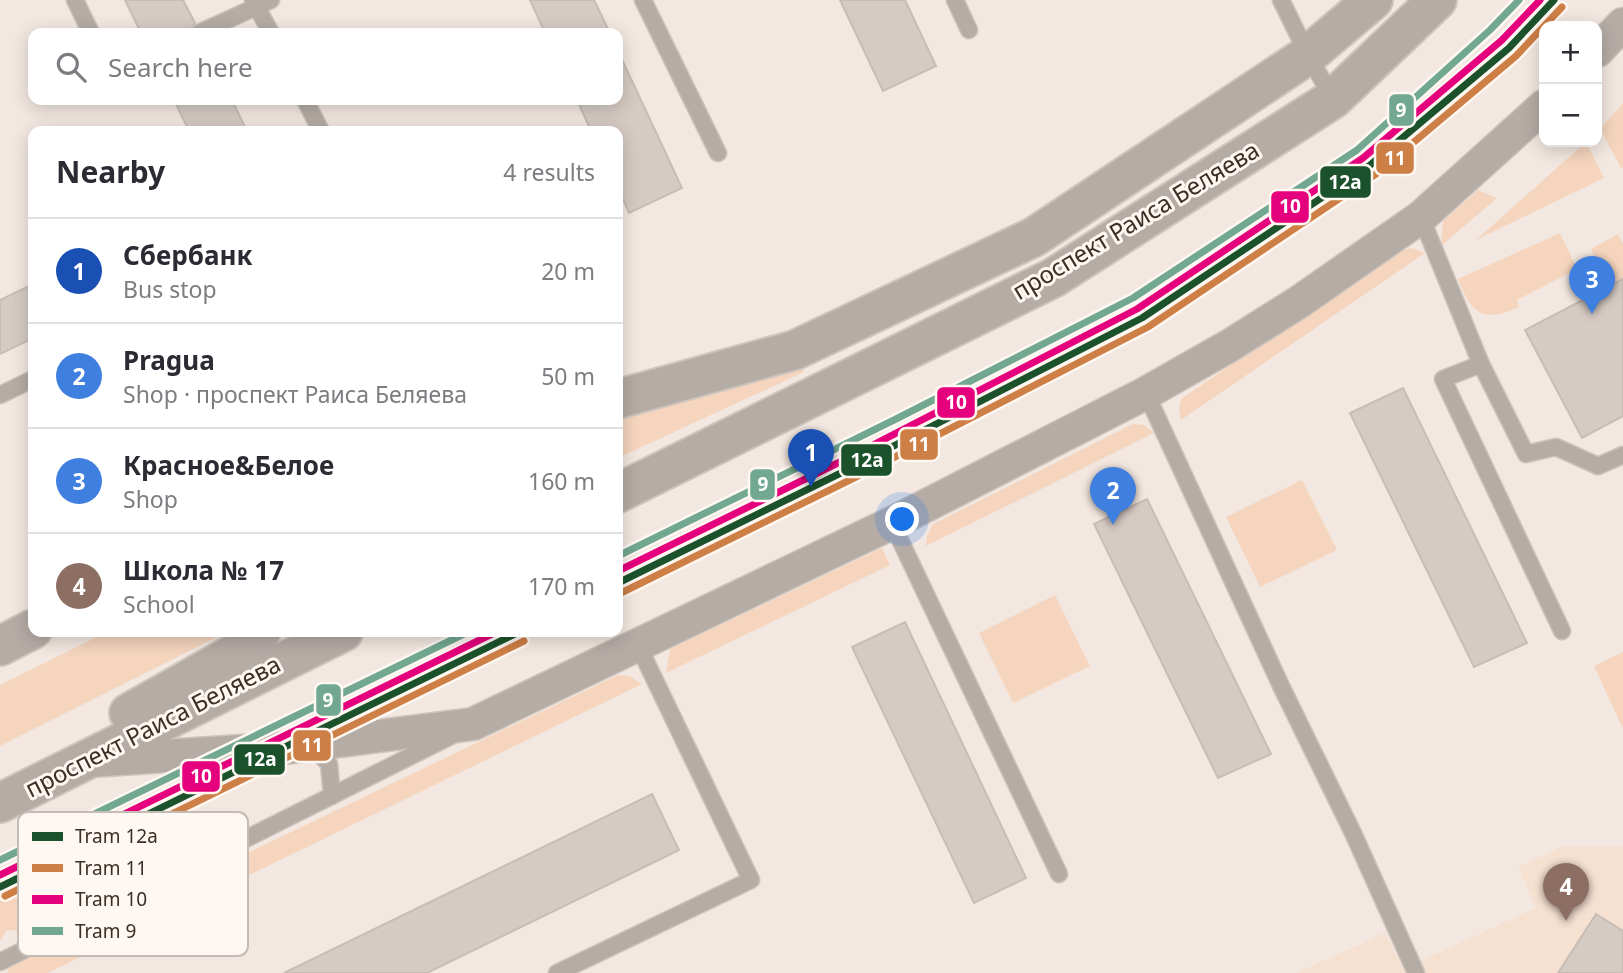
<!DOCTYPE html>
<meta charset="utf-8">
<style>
body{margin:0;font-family:"Noto Sans",sans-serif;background:#f2f2f3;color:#2b2b33}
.controls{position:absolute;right:21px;top:21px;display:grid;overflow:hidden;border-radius:14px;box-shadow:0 4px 18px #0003}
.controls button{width:63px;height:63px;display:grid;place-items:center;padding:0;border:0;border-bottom:2px solid #e1e1e2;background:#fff;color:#2b2b33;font:35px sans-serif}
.you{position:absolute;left:903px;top:520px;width:24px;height:24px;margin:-18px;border:5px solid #fff;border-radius:50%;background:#1a73e8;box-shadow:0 0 0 10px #1a73e833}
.badge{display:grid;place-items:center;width:46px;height:46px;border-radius:50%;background:#111827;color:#fff;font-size:23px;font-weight:700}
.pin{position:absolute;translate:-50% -58px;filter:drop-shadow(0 2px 4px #0008)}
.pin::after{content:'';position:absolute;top:37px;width:24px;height:21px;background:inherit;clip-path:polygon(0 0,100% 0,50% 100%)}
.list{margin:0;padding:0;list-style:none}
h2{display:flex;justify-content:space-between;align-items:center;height:91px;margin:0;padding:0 28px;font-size:30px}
h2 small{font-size:23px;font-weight:400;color:#7c7c81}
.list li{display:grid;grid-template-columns:46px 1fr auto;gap:21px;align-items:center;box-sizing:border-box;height:105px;padding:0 28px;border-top:2px solid #e1e1e2}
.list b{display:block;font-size:26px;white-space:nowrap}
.list p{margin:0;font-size:23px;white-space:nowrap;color:#7c7c81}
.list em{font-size:23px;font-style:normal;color:#7c7c81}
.icon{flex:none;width:38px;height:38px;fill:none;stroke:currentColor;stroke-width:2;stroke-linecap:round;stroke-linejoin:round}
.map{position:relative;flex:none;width:1623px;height:973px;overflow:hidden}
.search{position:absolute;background:#fff;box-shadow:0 4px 18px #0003;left:28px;top:28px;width:595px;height:77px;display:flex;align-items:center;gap:18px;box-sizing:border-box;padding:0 24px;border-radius:14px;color:#7c7c81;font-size:26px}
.panel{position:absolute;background:#fff;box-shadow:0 4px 18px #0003;left:28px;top:126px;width:595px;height:511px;border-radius:14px}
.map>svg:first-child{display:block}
.built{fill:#f6e0d0}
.green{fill:#f5d5be}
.building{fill:#d6cbc4;stroke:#c8bdb6;stroke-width:2}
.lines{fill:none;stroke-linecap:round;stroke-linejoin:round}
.service-casing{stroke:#cdc4bd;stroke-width:19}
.minor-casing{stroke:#cdc4bd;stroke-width:35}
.tertiary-casing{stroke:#cdc4bd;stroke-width:42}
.service{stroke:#b6aca6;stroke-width:16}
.minor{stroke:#b6aca6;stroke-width:32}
.tertiary{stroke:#b6aca6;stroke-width:38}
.tram-1-casing{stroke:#fef7f2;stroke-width:12}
.tram-2-casing{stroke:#fef7f2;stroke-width:12}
.tram-3-casing{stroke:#fef7f2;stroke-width:12}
.tram-4-casing{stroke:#fef7f2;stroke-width:12}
.tram-1{stroke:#1b522b;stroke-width:7}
.tram-2{stroke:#ce7f46;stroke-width:7}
.tram-3{stroke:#e5007d;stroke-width:7}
.tram-4{stroke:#72a891;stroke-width:7}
.labels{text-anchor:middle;stroke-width:6;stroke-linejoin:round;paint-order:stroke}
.street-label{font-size:24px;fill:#3c2f26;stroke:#fef7f2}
.key{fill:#fef7f2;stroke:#c4bbb5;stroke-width:2}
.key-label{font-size:19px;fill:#3c2f26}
.line-badge{stroke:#fef7f2;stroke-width:2.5}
.badge-label{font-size:19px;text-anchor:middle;font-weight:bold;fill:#fff}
</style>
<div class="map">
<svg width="1623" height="973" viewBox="0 0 1623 973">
<rect width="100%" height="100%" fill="#f3e8e1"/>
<path class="built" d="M 1561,847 L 1623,847 L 1623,973 L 1296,973 L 1385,933 L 1403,969 L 1536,908 L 1518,867 Z"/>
<g class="green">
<path d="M 1623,103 L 1623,167 L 1621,168 L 1600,129 Z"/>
<path d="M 1586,142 L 1604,178 L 1476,240 Z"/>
<path d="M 1478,190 L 1497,198 L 1441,246 L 1443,221 Z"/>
<path d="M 1560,233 L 1577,269 L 1517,300 L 1519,307 C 1482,324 1471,313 1458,279 Z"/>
<path d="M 1618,234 L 1623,243 L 1623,279 L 1609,286 L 1591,249 Z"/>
<path d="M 1411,248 L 1425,253 L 1181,420 L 1179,410 L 1181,399 L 1397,252 Z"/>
<path d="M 801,363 L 804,372 L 618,458 L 618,416 Z"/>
<path d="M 1133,424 L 1144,425 L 1154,433 L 926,546 L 927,536 L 933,524 Z"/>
<path d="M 1302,480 L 1337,550 L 1260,587 L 1226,517 Z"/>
<path d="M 882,548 L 890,565 L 666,673 L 670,649 Z"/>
<path d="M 1055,595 L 1090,666 L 1013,703 L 979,633 Z"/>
<path d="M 107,632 L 227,632 L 0,746 L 0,685 Z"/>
<path d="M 1623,652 L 1623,726 L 1622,727 L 1594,666 Z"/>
<path d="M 618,675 L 629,676 L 642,684 L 48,973 L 7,973 L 10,967 Z"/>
<path d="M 181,806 L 193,810 L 186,835 L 195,836 L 203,842 L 200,853 L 184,862 L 169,857 L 161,850 L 160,843 L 163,837 L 162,830 L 150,830 L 146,835 L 144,848 L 133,851 L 132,859 L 148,865 L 152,872 L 147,882 L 132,879 L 118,886 L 107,883 L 91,871 L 92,864 L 82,857 L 89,851 L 98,849 L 100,844 C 106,842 112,842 117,840 C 122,837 126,831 132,829 C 144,826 158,821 168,811 L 173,811 Z"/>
<path d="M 35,874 L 45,875 L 42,885 L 54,892 L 65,908 L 63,916 L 56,920 L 38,919 L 40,932 L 7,930 L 0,941 L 0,895 L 5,894 L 8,889 Z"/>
</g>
<g class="building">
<path d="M 125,0 L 183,0 L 195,23 L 189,33 L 141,33 Z"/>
<path d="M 530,0 L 594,0 L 610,33 L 545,33 Z"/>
<path d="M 840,0 L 905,0 L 936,66 L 883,91 Z"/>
<path d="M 618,51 L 682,188 L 629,213 L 618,188 L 618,131 L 591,131 L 577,100 L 618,100 Z"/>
<path d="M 174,100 L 232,100 L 247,131 L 189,131 Z"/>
<path d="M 1623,279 L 1623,416 L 1582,438 L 1525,330 Z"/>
<path d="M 33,284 L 33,338 L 0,354 L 0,300 Z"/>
<path d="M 1403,388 L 1527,643 L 1474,667 L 1350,413 Z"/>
<path d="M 1147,499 L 1271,754 L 1218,778 L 1094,524 Z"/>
<path d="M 905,622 L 1026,878 L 974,903 L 852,647 Z"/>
<path d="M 652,794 L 679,850 L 636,871 L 427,973 L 284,973 Z"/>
<path d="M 1596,914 L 1623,931 L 1623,973 L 1558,973 Z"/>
</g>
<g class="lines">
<g class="service-casing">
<g id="service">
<path d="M 75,0 L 91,33"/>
<path d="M 253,0 L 271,33"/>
<path d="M 643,0 L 718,153"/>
<path d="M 955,0 L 969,30"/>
<path d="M 1281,0 L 1308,55 L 1333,99"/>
<path d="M 199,33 L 271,0"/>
<path d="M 305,100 L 321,131"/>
<path d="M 1421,217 L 1481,364 L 1443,379 L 1562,631"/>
<path d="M 1481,364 L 1526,454 L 1556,447 L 1598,466 L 1623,455"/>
<path d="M 1146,393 L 1282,688 L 1353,833 L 1416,973"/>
<path d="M 0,395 L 33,379"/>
<path d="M 892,523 L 1059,874"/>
<path d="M 311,745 L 329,764 L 332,796"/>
<path d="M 0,962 L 451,736"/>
<path d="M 557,973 L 751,880 L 638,645"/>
</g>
</g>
<g class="minor-casing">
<g id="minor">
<path d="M 1597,51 L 1623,24"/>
<path d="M 90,761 L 285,748 L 473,724 L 892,523 L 1146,393 L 1229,346 L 1299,302 L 1421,217 L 1544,106"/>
</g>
</g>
<g class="tertiary-casing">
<g id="tertiary">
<path d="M 618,399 L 795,350 L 1034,237 L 1308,55 L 1373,0"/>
<path d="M 618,493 L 1053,278 L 1333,99 L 1437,0"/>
<path d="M 0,646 L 33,629"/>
<path d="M 129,713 L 253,643 L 261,632"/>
<path d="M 0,803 L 343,632"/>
</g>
</g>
<use href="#service" class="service"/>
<use href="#minor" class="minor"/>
<use href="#tertiary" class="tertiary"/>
<g class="tram-1-casing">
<g id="tram-1">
<path d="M 618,583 L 849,469 L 1142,318 L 1369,166 L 1509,48 L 1554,0"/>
<path d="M 0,887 L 519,632"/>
</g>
</g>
<g class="tram-2-casing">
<g id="tram-2">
<path d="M 623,592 L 854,478 L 1148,327 L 1376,174 L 1516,56 L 1562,7"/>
<path d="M 5,896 L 524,641"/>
</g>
</g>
<g class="tram-3-casing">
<g id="tram-3">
<path d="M 618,571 L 844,460 L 1137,309 L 1363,158 L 1502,40 L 1540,0"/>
<path d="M 0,875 L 496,632"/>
</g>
</g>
<g class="tram-4-casing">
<g id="tram-4">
<path d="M 618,556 L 896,419 L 1133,298 L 1357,150 L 1490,30 L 1519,0"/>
<path d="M 0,860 L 468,632"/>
</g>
</g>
<use href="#tram-1" class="tram-1"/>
<use href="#tram-2" class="tram-2"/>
<use href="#tram-3" class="tram-3"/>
<use href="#tram-4" class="tram-4"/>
</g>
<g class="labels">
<g class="street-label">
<text transform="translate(1136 221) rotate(-31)" y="8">проспект Раиса Беляева</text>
<text transform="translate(153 727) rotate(-27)" y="8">проспект Раиса Беляева</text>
</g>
</g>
<rect x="18" y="812" width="230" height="144" rx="10" class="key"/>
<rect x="32" y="832" width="31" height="9" fill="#1b522b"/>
<rect x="32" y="864" width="31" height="8" fill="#ce7f46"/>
<rect x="32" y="895" width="31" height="9" fill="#e5007d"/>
<rect x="32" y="927" width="31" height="8" fill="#72a891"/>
<g class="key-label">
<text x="75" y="843">Tram 12а</text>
<text x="75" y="875">Tram 11</text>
<text x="75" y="906">Tram 10</text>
<text x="75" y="938">Tram 9</text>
</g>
<g class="line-badge">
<rect x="1388" y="93" width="27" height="34" rx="7" fill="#72a891"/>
<rect x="1375" y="141" width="40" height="34" rx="7" fill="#ce7f46"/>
<rect x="1319" y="165" width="53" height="34" rx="7" fill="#1b522b"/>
<rect x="1270" y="190" width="40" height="34" rx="7" fill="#e5007d"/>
<rect x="936" y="386" width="40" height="33" rx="7" fill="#e5007d"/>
<rect x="899" y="428" width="40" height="33" rx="7" fill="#ce7f46"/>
<rect x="840" y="443" width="53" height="34" rx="7" fill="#1b522b"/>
<rect x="749" y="468" width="27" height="33" rx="7" fill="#72a891"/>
<rect x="315" y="683" width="27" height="34" rx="7" fill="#72a891"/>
<rect x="292" y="729" width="40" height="33" rx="7" fill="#ce7f46"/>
<rect x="233" y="743" width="53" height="33" rx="7" fill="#1b522b"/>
<rect x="181" y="760" width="40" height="33" rx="7" fill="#e5007d"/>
</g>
<g class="badge-label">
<text x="1401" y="117">9</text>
<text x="1395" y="165">11</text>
<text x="1345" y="189">12а</text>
<text x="1290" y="213">10</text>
<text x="956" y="409">10</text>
<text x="919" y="451">11</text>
<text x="867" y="467">12а</text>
<text x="763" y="491">9</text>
<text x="328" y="707">9</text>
<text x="312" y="752">11</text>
<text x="260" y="766">12а</text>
<text x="201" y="783">10</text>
</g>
</svg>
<div class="controls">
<button>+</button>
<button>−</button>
</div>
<div class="you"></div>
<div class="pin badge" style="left:811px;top:487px;background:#1a4fb4">1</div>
<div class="pin badge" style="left:1113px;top:525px;background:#3f7fe0">2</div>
<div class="pin badge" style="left:1592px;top:314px;background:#3f7fe0">3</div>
<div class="pin badge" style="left:1566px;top:921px;background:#8d6e63">4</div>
<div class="search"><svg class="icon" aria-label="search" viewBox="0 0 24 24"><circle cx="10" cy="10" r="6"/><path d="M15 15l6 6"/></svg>Search here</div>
<section class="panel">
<h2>Nearby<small>4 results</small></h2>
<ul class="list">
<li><span class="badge" style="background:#1a4fb4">1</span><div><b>Сбербанк</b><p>Bus stop</p></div><em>20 m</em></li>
<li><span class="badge" style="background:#3f7fe0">2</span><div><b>Pragua</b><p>Shop · проспект Раиса Беляева</p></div><em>50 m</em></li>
<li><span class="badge" style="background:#3f7fe0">3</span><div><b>Красное&amp;Белое</b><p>Shop</p></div><em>160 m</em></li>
<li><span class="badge" style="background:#8d6e63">4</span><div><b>Школа № 17</b><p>School</p></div><em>170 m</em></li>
</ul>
</section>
</div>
